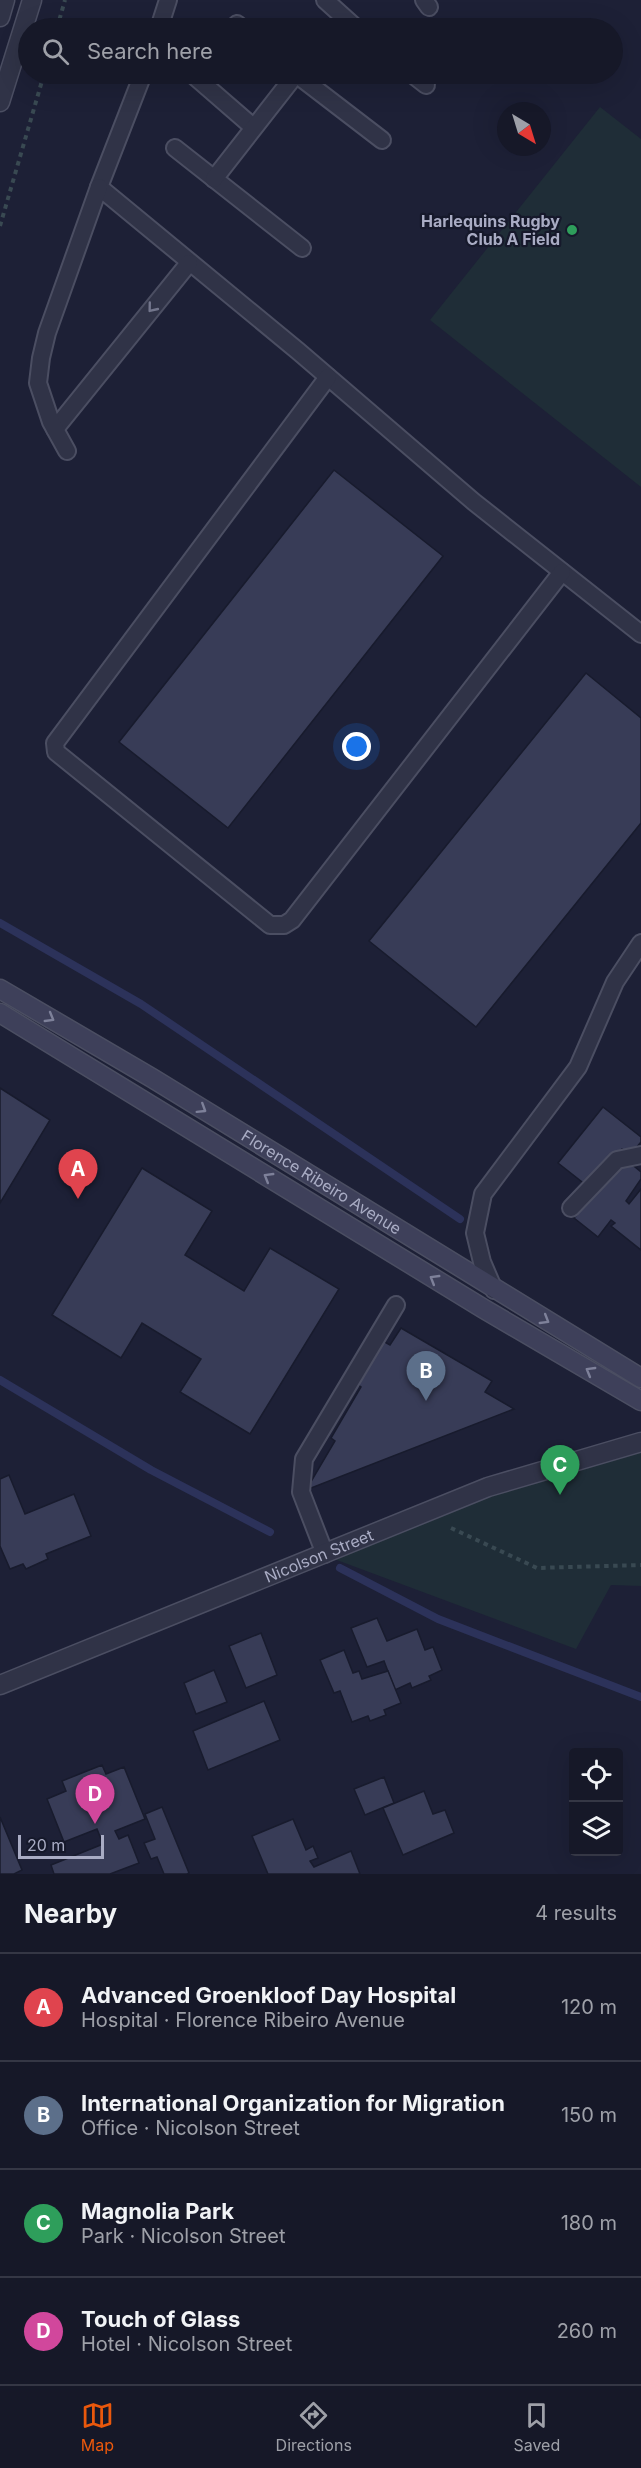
<!DOCTYPE html>
<meta charset="utf-8">
<style>
body{margin:0;font-family:Inter,sans-serif;background:#1f2130;color:#f1f3f6}
.controls{position:absolute;right:18px;bottom:18px;display:grid;overflow:hidden;border-radius:6px;box-shadow:0 6px 24px #0002}
.controls button{width:54px;height:54px;display:grid;place-items:center;padding:0;border:0;border-bottom:2px solid #353745;background:#161828;color:#f1f3f6;font:30px sans-serif}
.compass{position:absolute;left:497px;top:102px;width:54px;height:54px;border-radius:50%;background:#161828;box-shadow:0 6px 24px #0002;rotate:142deg}
.scale{position:absolute;left:18px;bottom:15px;width:86px;box-sizing:border-box;padding-left:6px;border:3px solid #a9acc4;border-top:0;font-size:16px;line-height:21px;white-space:nowrap;color:#a9acc4;-webkit-text-stroke:4px #16192b;paint-order:stroke}
.you{position:absolute;left:357px;top:747px;width:21px;height:21px;margin:-15px;border:4px solid #fff;border-radius:50%;background:#1a73e8;box-shadow:0 0 0 9px #1a73e833}
.badge{display:grid;place-items:center;width:39px;height:39px;border-radius:50%;background:#ea580c;color:#fff;font-size:20px;font-weight:700}
.pin{position:absolute;translate:-50% -50px;filter:drop-shadow(0 2px 3px #0008)}
.pin::after{content:'';position:absolute;top:32px;width:21px;height:18px;background:inherit;clip-path:polygon(0 0,100% 0,50% 100%)}
.list{margin:0;padding:0;list-style:none}
h2{display:flex;justify-content:space-between;align-items:center;height:78px;margin:0;padding:0 24px;font-size:26px}
h2 small{font-size:20px;font-weight:400;color:#9ea0a8}
.list li{display:grid;grid-template-columns:39px 1fr auto;gap:18px;align-items:center;box-sizing:border-box;height:108px;padding:0 24px;border-top:2px solid #353745}
.list b{display:block;font-size:22px;white-space:nowrap}
.list p{margin:0;font-size:20px;white-space:nowrap;color:#9ea0a8}
.list em{font-size:20px;font-style:normal;color:#9ea0a8}
.icon{flex:none;width:33px;height:33px;fill:none;stroke:currentColor;stroke-width:2;stroke-linecap:round;stroke-linejoin:round}
.map{position:relative;flex:none;width:641px;height:1874px;overflow:hidden}
.search{position:absolute;background:#161828;box-shadow:0 6px 24px #0002;left:18px;right:18px;top:18px;height:66px;display:flex;align-items:center;gap:15px;box-sizing:border-box;padding:0 21px;border-radius:33px;color:#9ea0a8;font-size:22px}
.sheet{height:510px;background:#161828}
nav{display:flex;justify-content:space-around;align-items:center;box-sizing:border-box;height:84px;border-top:2px solid #353745;background:#161828;font-size:16px;color:#9ea0a8}
nav a{display:grid;justify-items:center;gap:3px}
nav .on{color:#ea580c}
.map>svg:first-child{display:block}
.green{fill:#1f2d37}
.lines{fill:none;stroke-linecap:round;stroke-linejoin:round}
.stream{stroke:#2c325a;stroke-width:8}
.building{fill:#383c57;stroke:#181b2d;stroke-width:1.5}
.lane-casing{stroke:#4b4e62;stroke-width:20}
.street-casing{stroke:#4b4e62;stroke-width:21}
.secondary-casing{stroke:#4b4e62;stroke-width:21}
.path{stroke:#394952;stroke-width:4;stroke-dasharray:4.5 4.5;stroke-linecap:butt}
.lane{stroke:#303347;stroke-width:16}
.street{stroke:#303347;stroke-width:18}
.secondary{stroke:#3e405a;stroke-width:18}
.oneway{stroke:#73768c}
.oneway2{stroke:#7e819a}
.leisure-dot{fill:#2e9e5b;stroke:#16192b;stroke-width:2}
.labels{text-anchor:middle;stroke-width:4.5;stroke-linejoin:round;paint-order:stroke}
.poi-label{font-size:16px;font-weight:bold;fill:#a9acc4;stroke:#16192b;text-anchor:end}
.street-label{font-size:16px;fill:#a9acc4;stroke:#16192b}
</style>
<div class="map">
<svg width="641" height="1874" viewBox="0 0 641 1874">
<rect width="100%" height="100%" fill="#1d2036"/>
<g class="green">
<path d="M 600,107 L 641,139 L 641,487 L 430,320 Z"/>
<path d="M 641,1436 L 641,1586 L 611,1585 L 576,1649 L 318,1553 Z"/>
</g>
<g class="lines">
<g class="stream">
<path d="M 0,923 L 141,1004 L 460,1219"/>
<path d="M 0,1380 L 151,1470 L 270,1532"/>
<path d="M 340,1568 L 438,1619 L 641,1697"/>
</g>
</g>
<g class="building">
<path d="M 334,470 L 443,556 L 228,828 L 119,742 Z"/>
<path d="M 586,673 L 641,718 L 641,823 L 476,1027 L 369,941 Z"/>
<path d="M 0,1088 L 50,1120 L 0,1203 Z"/>
<path d="M 603,1107 L 641,1137 L 641,1142 L 630,1155 L 622,1149 L 602,1173 L 586,1185 L 558,1163 Z"/>
<path d="M 624,1158 L 641,1172 L 641,1179 L 626,1201 L 629,1204 L 641,1189 L 641,1250 L 611,1226 L 615,1223 L 611,1220 L 598,1237 L 574,1218 Z"/>
<path d="M 142,1168 L 212,1211 L 185,1255 L 244,1291 L 270,1248 L 339,1289 L 250,1434 L 180,1392 L 201,1359 L 142,1323 L 121,1358 L 52,1315 Z"/>
<path d="M 401,1328 L 492,1381 L 485,1392 L 514,1409 L 306,1490 L 335,1441 L 331,1438 L 361,1387 L 357,1384 L 383,1341 L 390,1345 Z"/>
<path d="M 9,1475 L 25,1514 L 74,1494 L 91,1536 L 46,1554 L 48,1559 L 26,1569 L 23,1564 L 10,1569 L 0,1546 L 0,1479 Z"/>
<path d="M 377,1618 L 387,1641 L 417,1629 L 425,1650 L 433,1647 L 442,1670 L 429,1676 L 431,1680 L 412,1688 L 410,1683 L 395,1690 L 384,1661 L 367,1667 L 351,1628 Z"/>
<path d="M 261,1633 L 277,1675 L 246,1688 L 229,1646 Z"/>
<path d="M 344,1650 L 353,1673 L 359,1671 L 362,1679 L 388,1671 L 401,1703 L 384,1710 L 386,1715 L 370,1721 L 368,1716 L 352,1722 L 340,1691 L 334,1693 L 320,1660 Z"/>
<path d="M 214,1670 L 227,1702 L 196,1714 L 184,1683 Z"/>
<path d="M 264,1701 L 280,1740 L 208,1770 L 193,1731 Z"/>
<path d="M 102,1765 L 106,1774 L 124,1767 L 145,1819 L 115,1831 L 119,1839 L 128,1835 L 139,1863 L 110,1874 L 54,1874 L 51,1865 L 103,1844 L 97,1829 L 64,1842 L 47,1799 L 66,1791 L 62,1781 Z"/>
<path d="M 384,1777 L 394,1803 L 365,1815 L 354,1789 Z"/>
<path d="M 424,1791 L 433,1814 L 445,1810 L 454,1833 L 403,1855 L 383,1808 Z"/>
<path d="M 162,1807 L 189,1873 L 187,1874 L 164,1874 L 157,1857 L 151,1859 L 144,1843 L 155,1839 L 145,1814 Z"/>
<path d="M 0,1817 L 22,1870 L 14,1874 L 0,1874 Z"/>
<path d="M 293,1819 L 306,1850 L 313,1846 L 318,1858 L 310,1861 L 314,1867 L 351,1851 L 360,1874 L 268,1874 L 252,1836 Z"/>
</g>
<g class="lines">
<g class="lane-casing">
<g id="lane">
<path d="M 325,0 L 356,28"/>
<path d="M 424,0 L 429,7"/>
<path d="M 237,24 L 242,28"/>
<path d="M 159,28 L 168,0"/>
<path d="M 143,74 L 99,187 L 298,351 L 474,502 L 641,634"/>
<path d="M 192,74 L 253,127"/>
<path d="M 296,74 L 382,140"/>
<path d="M 412,74 L 426,85"/>
<path d="M 175,148 L 302,248"/>
<path d="M 214,179 L 296,74"/>
<path d="M 328,377 L 55,743 L 56,752 L 270,925 L 284,925 L 292,920 L 562,572"/>
<path d="M 55,429 L 189,263"/>
<path d="M 67,451 L 51,422 L 38,383 L 41,358 L 47,333 L 99,187"/>
<path d="M 571,1208 L 617,1160 L 641,1155"/>
<path d="M 494,1290 L 482,1262 L 475,1233 L 483,1194 L 578,1067 L 615,982 L 641,943"/>
<path d="M 325,1554 L 301,1492 L 304,1459 L 396,1305"/>
</g>
</g>
<g class="street-casing">
<g id="street">
<path d="M 0,17 L 5,0"/>
<path d="M 0,102 L 32,0"/>
<path id="s1" d="M 0,1685 L 488,1487 L 641,1442"/>
</g>
</g>
<g class="secondary-casing">
<g id="secondary">
<path id="s2" d="M 0,989 L 152,1078 L 641,1378"/>
<path d="M 0,1013 L 484,1309 L 641,1401"/>
</g>
</g>
<g class="path">
<path d="M 57,28 L 65,0"/>
<path d="M 0,226 L 44,74"/>
<path d="M 451,1528 L 537,1568 L 641,1565"/>
</g>
<use href="#lane" class="lane"/>
<use href="#street" class="street"/>
<use href="#secondary" class="secondary"/>
</g>
<defs><path id="oneway-chevron" d="M-2-3.5L2.5 0L-2 3.5" fill="none" stroke-width="1.6" stroke-linecap="round" stroke-linejoin="round" transform="scale(1.5)"/></defs>
<use class="oneway" href="#oneway-chevron" transform="translate(152 308) rotate(129)"/>
<g class="oneway2">
<use href="#oneway-chevron" transform="translate(50 1018) rotate(30)"/>
<use href="#oneway-chevron" transform="translate(202 1109) rotate(32)"/>
<use href="#oneway-chevron" transform="translate(268 1177) rotate(-149)"/>
<use href="#oneway-chevron" transform="translate(434 1279) rotate(-149)"/>
<use href="#oneway-chevron" transform="translate(545 1320) rotate(31)"/>
<use href="#oneway-chevron" transform="translate(590 1371) rotate(-150)"/>
</g>
<circle class="leisure-dot" cx="572" cy="230" r="6"/>
<g class="labels">
<g class="poi-label">
<text x="560" y="227">Harlequins Rugby<tspan x="560" dy="18">Club A Field</tspan></text>
</g>
<g class="street-label">
<text dy="6" stroke="none"><textPath href="#s2" startOffset="375">Florence Ribeiro Avenue</textPath></text>
<text dy="6" stroke="none"><textPath href="#s1" startOffset="344">Nicolson Street</textPath></text>
</g>
</g>
</svg>
<div class="controls">
<button><svg class="icon" aria-label="locate" viewBox="0 0 24 24"><circle cx="12" cy="12" r="6"/><path d="M12 2v4M12 18v4M2 12h4M18 12h4"/></svg></button>
<button><svg class="icon" aria-label="layers" viewBox="0 0 24 24"><path d="M12 4l9 5-9 5-9-5zM3 14l9 5 9-5"/></svg></button>
</div>
<svg class="compass" viewBox="-18 -18 36 36"><path d="M0-13l5 13h-10z" fill="#e53935"/><path d="M0 13l5-13h-10z" fill="#9ea0a8"/></svg>
<div class="scale">20 m</div>
<div class="you"></div>
<div class="pin badge" style="left:78px;top:1199px;background:#e0444e">A</div>
<div class="pin badge" style="left:426px;top:1401px;background:#5c6f8a">B</div>
<div class="pin badge" style="left:560px;top:1495px;background:#2e9e5b">C</div>
<div class="pin badge" style="left:95px;top:1824px;background:#d1479c">D</div>
<div class="search"><svg class="icon" aria-label="search" viewBox="0 0 24 24"><circle cx="10" cy="10" r="6"/><path d="M15 15l6 6"/></svg>Search here</div>
</div>
<section class="sheet">
<h2>Nearby<small>4 results</small></h2>
<ul class="list">
<li><span class="badge" style="background:#e0444e">A</span><div><b>Advanced Groenkloof Day Hospital</b><p>Hospital · Florence Ribeiro Avenue</p></div><em>120 m</em></li>
<li><span class="badge" style="background:#5c6f8a">B</span><div><b>International Organization for Migration</b><p>Office · Nicolson Street</p></div><em>150 m</em></li>
<li><span class="badge" style="background:#2e9e5b">C</span><div><b>Magnolia Park</b><p>Park · Nicolson Street</p></div><em>180 m</em></li>
<li><span class="badge" style="background:#d1479c">D</span><div><b>Touch of Glass</b><p>Hotel · Nicolson Street</p></div><em>260 m</em></li>
</ul>
</section>
<nav>
<a class="on"><svg class="icon" aria-label="map" viewBox="0 0 24 24"><path d="M3 6l6-2 6 2 6-2v14l-6 2-6-2-6 2zM9 4v14M15 6v14"/></svg>Map</a>
<a><svg class="icon" aria-label="directions" viewBox="0 0 24 24"><path d="M12 3l9 9-9 9-9-9zM9 14v-3h6M13 9l2 2-2 2"/></svg>Directions</a>
<a><svg class="icon" aria-label="saved" viewBox="0 0 24 24"><path d="M7 4h10v16l-5-4-5 4z"/></svg>Saved</a>
</nav>
